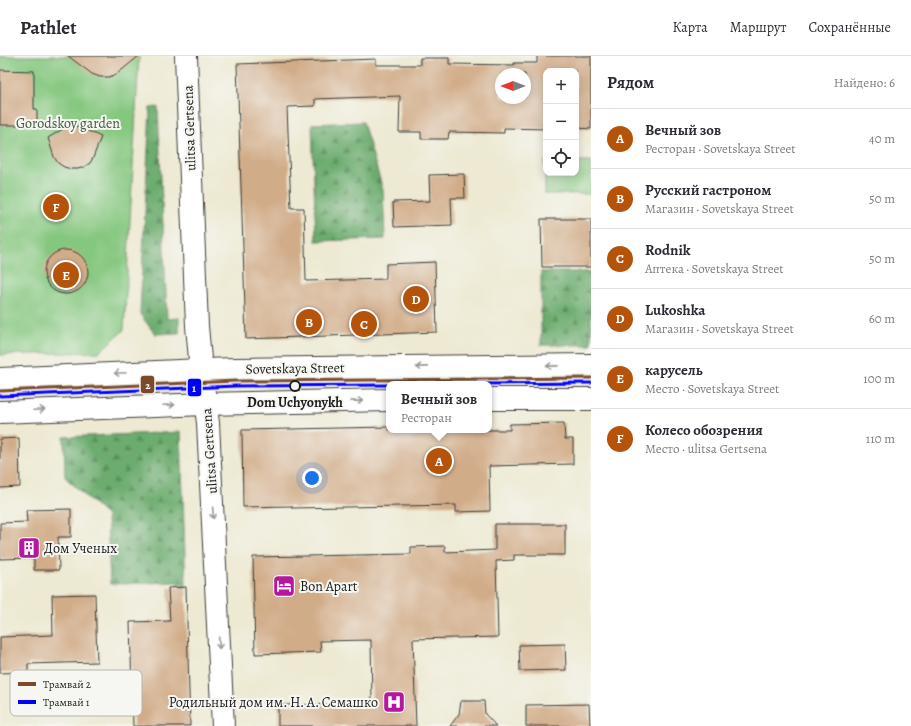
<!DOCTYPE html>
<html lang="ru">
<meta charset="utf-8">
<style>
body{margin:0;font-family:Alegreya,serif;background:#f2f2f3;color:#2b2b33}
.controls{position:absolute;right:12px;top:12px;display:grid;overflow:hidden;border-radius:8px;box-shadow:0 2px 10px #0003}
.controls button{width:36px;height:36px;display:grid;place-items:center;padding:0;border:0;border-bottom:1px solid #e1e1e2;background:#fff;color:#2b2b33;font:20px sans-serif}
.compass{position:absolute;left:495px;top:12px;width:36px;height:36px;border-radius:50%;background:#fff;box-shadow:0 2px 10px #0003;rotate:270deg}
.you{position:absolute;left:312px;top:422px;width:14px;height:14px;margin:-10px;border:3px solid #fff;border-radius:50%;background:#1a73e8;box-shadow:0 0 0 6px #1a73e833}
.badge{display:grid;place-items:center;width:26px;height:26px;border-radius:50%;background:#b45309;color:#fff;font-size:13px;font-weight:700}
.pin{position:absolute;translate:-50% -50%;border:2px solid #fff;box-shadow:0 1px 4px #0006}
.popup{position:absolute;left:386px;top:325px;width:106px;height:52px;box-sizing:border-box;display:grid;place-content:center;border-radius:8px;background:#fff;filter:drop-shadow(0 1px 3px #0005);font-size:13px;white-space:nowrap;color:#7c7c81}
.popup b{font-size:15px;color:#2b2b33}
.popup::after{content:'';position:absolute;left:50%;top:100%;margin-left:-8px;border:8px solid transparent;border-top-color:#fff}
.list{margin:0;padding:0;list-style:none}
h2{display:flex;justify-content:space-between;align-items:center;height:52px;margin:0;padding:0 16px;font-size:17px}
h2 small{font-size:13px;font-weight:400;color:#7c7c81}
.list li{display:grid;grid-template-columns:26px 1fr auto;gap:12px;align-items:center;box-sizing:border-box;height:60px;padding:0 16px;border-top:1px solid #e1e1e2}
.list b{display:block;font-size:15px;white-space:nowrap}
.list p{margin:0;font-size:13px;white-space:nowrap;color:#7c7c81}
.list em{font-size:13px;font-style:normal;color:#7c7c81}
.icon{flex:none;width:22px;height:22px;fill:none;stroke:currentColor;stroke-width:2;stroke-linecap:round;stroke-linejoin:round}
.map{position:relative;flex:none;width:591px;height:670px;overflow:hidden}
header{display:flex;align-items:center;gap:24px;box-sizing:border-box;height:56px;padding:0 20px;background:#fff;border-bottom:1px solid #e1e1e2}
header strong{font-size:19px}
nav{display:flex;gap:22px;margin-inline-start:auto;font-size:14px}
main{display:flex}
aside{flex:1;background:#fff}
.map>svg:first-child{display:block}
.forest{fill:url(#forest-firs);stroke:#446445}
.green{fill:#86c780;stroke:#51724e}
.building{fill:#d1ac88;fill-rule:evenodd}
.lines{fill:none;stroke-linecap:round;stroke-linejoin:round}
.minor-casing{stroke:#3b3b37;stroke-width:24}
.tertiary-casing{stroke:#3b3b37;stroke-width:24}
.minor{stroke:#fff;stroke-width:22}
.tertiary{stroke:#fff;stroke-width:22}
.tram-1-casing{stroke:#f6f6f2;stroke-width:6}
.tram-2-casing{stroke:#f6f6f2;stroke-width:6}
.tram-1{stroke:#7a4b2a;stroke-width:3}
.tram-2{stroke:#00f;stroke-width:3}
.oneway{stroke:#999}
.stop-dot{fill:#f6f6f2;stroke:#1c1c1c;stroke-width:2}
.labels{text-anchor:middle;stroke-width:4;stroke-linejoin:round;paint-order:stroke}
.park-label{font-size:14px;fill:#41583f;stroke:#f6f6f2}
.street-label{font-size:14px;fill:#1c1c1c;stroke:#f6f6f2}
.stop-label{font-size:14px;font-weight:bold;fill:#1c1c1c;stroke:#f6f6f2}
.poi-label{font-size:14px;fill:#1c1c1c;stroke:#f6f6f2;text-anchor:start}
.key{fill:#f6f6f2;stroke:#b5b5b2;stroke-width:1}
.key-label{font-size:11px;fill:#1c1c1c}
.line-badge{stroke:#f6f6f2;stroke-width:1.5}
.badge-label{font-size:11px;text-anchor:middle;font-weight:bold;fill:#fff}
</style>
<header>
<strong>Pathlet</strong>
<nav><a>Карта</a><a>Маршрут</a><a>Сохранённые</a></nav>
</header>
<main>
<div class="map">
<svg width="591" height="670" viewBox="0 0 591 670">
<defs>
<pattern id="forest-firs" width="22" height="20" patternUnits="userSpaceOnUse"><rect width="22" height="20" fill="#6cac6e"/><path d="M5 1l3.5 6h-7zM16 11l3.5 6h-7z" fill="#588b5a"/></pattern>
</defs>
<rect width="100%" height="100%" fill="#f6f6f2"/>
<filter id="ink" filterUnits="userSpaceOnUse"><feTurbulence type="fractalNoise" baseFrequency=".025" numOctaves="2"/><feDisplacementMap in="SourceGraphic" scale="8" xChannelSelector="R" yChannelSelector="G"/><feConvolveMatrix kernelMatrix="1 2 1 2 8 2 1 2 1" color-interpolation-filters="sRGB"/></filter>
<filter id="wash" filterUnits="userSpaceOnUse"><feTurbulence type="fractalNoise" baseFrequency=".012" numOctaves="4" result="noise"/><feDisplacementMap in="SourceGraphic" scale="16" xChannelSelector="R" yChannelSelector="G"/><feGaussianBlur stdDeviation="0.9" result="paint"/><feColorMatrix in="noise" values="0 0 0 0 0 0 0 0 0 0 0 0 0 0 0 0 0 1.4 0 .05"/><feComposite in="paint" operator="in"/></filter>
<g filter="url(#wash)">
<rect width="100%" height="100%" fill="#ede9d2"/>
<g class="forest">
<path d="M 158,51 L 167,263 L 179,262 L 179,277 L 155,278 L 140,258 L 150,52 Z"/>
<path d="M 363,66 L 383,134 L 385,183 L 316,185 L 312,68 Z"/>
<rect x="541" y="216" width="50" height="73"/>
<path d="M 181,376 L 186,531 L 182,531 L 176,526 L 110,528 L 107,460 L 65,421 L 64,381 Z"/>
</g>
<g class="green">
<path d="M 0,0 L 139,0 L 124,274 L 99,296 L 0,299 Z"/>
<path d="M 545,105 L 546,117 L 576,117 L 576,105 L 591,105 L 591,138 L 545,138 Z"/>
</g>
<g id="blocks">
<g class="building">
<path d="M 68,0 L 139,0 L 117,18 L 109,21 L 100,21 L 92,18 Z"/>
<path d="M 537,0 L 591,0 L 591,73 L 578,72 L 578,73 L 576,73 L 576,15 L 546,15 L 546,73 L 504,72 L 504,77 L 449,76 L 448,83 L 421,83 L 421,76 L 399,76 L 400,40 L 315,43 L 315,50 L 287,51 L 291,152 L 304,152 L 306,225 L 386,223 L 386,208 L 435,206 L 437,276 L 246,283 L 237,8 L 376,3 L 376,9 L 420,9 L 420,2 L 449,2 L 449,8 L 514,9 L 514,7 L 537,7 ZM 501,18 L 525,18 L 525,42 L 501,42 Z"/>
<path d="M 0,14 L 34,15 L 34,53 L 37,53 L 37,69 L 0,69 Z"/>
<path d="M 73,70 L 80,71 L 101,81 L 93,102 L 90,107 L 84,111 L 78,113 L 71,113 L 64,111 L 58,107 L 54,101 L 48,82 L 66,71 Z"/>
<path d="M 464,118 L 465,142 L 451,142 L 452,169 L 394,171 L 393,146 L 430,145 L 429,119 Z"/>
<path d="M 541,163 L 591,163 L 591,211 L 542,211 Z"/>
<circle cx="66" cy="216" r="22"/>
<path d="M 564,367 L 565,383 L 573,383 L 573,408 L 489,410 L 490,455 L 456,456 L 456,449 L 292,452 L 292,450 L 243,451 L 242,374 L 389,371 L 389,374 L 510,374 L 510,368 Z"/>
<path d="M 19,382 L 20,431 L 0,432 L 0,383 Z"/>
<path d="M 71,453 L 71,481 L 58,481 L 59,514 L 34,514 L 34,502 L 0,503 L 0,467 L 27,466 L 26,454 Z"/>
<path d="M 495,468 L 565,468 L 565,499 L 514,499 L 514,504 L 496,505 L 498,581 L 413,583 L 416,670 L 278,670 L 278,649 L 372,648 L 371,584 L 320,585 L 321,596 L 255,598 L 253,501 L 411,498 L 411,491 L 445,490 L 445,496 L 495,494 Z"/>
<path d="M 186,531 L 190,670 L 133,670 L 130,566 L 170,565 L 168,532 Z"/>
<path d="M 95,538 L 97,606 L 28,608 L 28,616 L 0,617 L 0,581 L 53,579 L 52,539 Z"/>
<path d="M 565,588 L 566,614 L 520,615 L 519,589 Z"/>
<path d="M 461,645 L 484,645 L 485,658 L 496,670 L 450,670 L 459,658 Z"/>
<path d="M 589,648 L 590,670 L 526,670 L 526,649 Z"/>
</g>
</g>
</g>
<g filter="url(#ink)">
<use href="#blocks" fill-opacity="0" stroke="#3b3b37" stroke-width="1"/>
<g class="lines">
<g class="minor-casing">
<g id="minor">
<path d="M 201,314 L 236,313 L 591,309"/>
<path d="M 489,343 L 591,343"/>
<path d="M 206,348 L 389,344"/>
</g>
</g>
<g class="tertiary-casing">
<g id="tertiary">
<path d="M 186,0 L 197,270 L 201,314 L 208,367 L 223,670"/>
<path d="M 0,323 L 201,314"/>
<path d="M 0,356 L 206,348"/>
</g>
</g>
<use href="#minor" class="minor"/>
<use href="#tertiary" class="tertiary"/>
<g class="tram-1-casing">
<path id="tram-1" d="M 0,335 L 236,325 L 591,322"/>
</g>
<g class="tram-2-casing">
<g id="tram-2">
<path d="M 473,328 L 591,327"/>
<path d="M 0,340 L 236,330 L 389,329"/>
</g>
</g>
<use href="#tram-1" class="tram-1"/>
<use href="#tram-2" class="tram-2"/>
</g>
<defs><path id="oneway-shaft" d="M-6 0H5M1.5-3L5.5 0L1.5 3" fill="none" stroke-width="1.6" stroke-linecap="round" stroke-linejoin="round"/></defs>
<g class="oneway">
<use href="#oneway-shaft" transform="translate(552 310) rotate(179)"/>
<use href="#oneway-shaft" transform="translate(422 311) rotate(179)"/>
<use href="#oneway-shaft" transform="translate(120 317) rotate(177)"/>
<use href="#oneway-shaft" transform="translate(357 345) rotate(-1)"/>
<use href="#oneway-shaft" transform="translate(169 349) rotate(-2)"/>
<use href="#oneway-shaft" transform="translate(39 354) rotate(-3)"/>
<use href="#oneway-shaft" transform="translate(213 457) rotate(87)"/>
<use href="#oneway-shaft" transform="translate(219 587) rotate(87)"/>
</g>
</g>
<defs>
<g id="building-square" transform="scale(1.15)"><rect x="-9" y="-9" width="18" height="18" rx="4" fill="#b5179e" stroke="#f6f6f2"/><path d="M-4-6H4V6H1V3H-1V6H-4ZM-2.5-4.3h1.7v1.8h-1.7ZM.8-4.3h1.7v1.8H.8ZM-2.5-1h1.7V.8h-1.7ZM.8-1h1.7V.8H.8Z" fill="#fff"/></g>
<g id="hotel-square" transform="scale(1.15)"><rect x="-9" y="-9" width="18" height="18" rx="4" fill="#b5179e" stroke="#f6f6f2"/><path d="M-6-4.5h1.5V1H6V5H4.5V3h-9V5H-6ZM-4 0a1.8 1.8 0 1 1 3.6 0ZM.5 0V-2.5h3Q6-2.5 6 0Z" fill="#fff"/></g>
<g id="hospital-square" transform="scale(1.15)"><rect x="-9" y="-9" width="18" height="18" rx="4" fill="#b5179e" stroke="#f6f6f2"/><path d="M-5-5h3v3.5h4V-5h3V5h-3V1.5h-4V5h-3Z" fill="#fff"/></g>
</defs>
<g fill-rule="evenodd">
<use href="#building-square" x="29" y="492"/>
<use href="#hotel-square" x="284" y="530"/>
<use href="#hospital-square" x="394" y="646"/>
</g>
<circle class="stop-dot" cx="295" cy="330" r="5"/>
<g class="labels">
<g class="park-label">
<text x="68" y="72">Gorodskoy garden</text>
</g>
<g class="street-label">
<text transform="translate(189 72) rotate(-92)" y="5">ulitsa Gertsena</text>
<text transform="translate(295 312) rotate(-1)" y="5">Sovetskaya Street</text>
<text transform="translate(209 395) rotate(-94)" y="5">ulitsa Gertsena</text>
</g>
<g class="stop-label">
<text x="295" y="351">Dom Uchyonykh</text>
</g>
<g class="poi-label">
<text x="44" y="497">Дом Ученых</text>
<text x="300" y="535">Bon Apart</text>
<text x="378" y="651" text-anchor="end">Родильный дом им. Н. А. Семашко</text>
</g>
</g>
<rect x="10" y="614" width="132" height="46" rx="6" class="key"/>
<rect x="18" y="626" width="18" height="4" fill="#7a4b2a"/>
<rect x="18" y="644" width="18" height="4" fill="#00f"/>
<g class="key-label">
<text x="43" y="632">Трамвай 2</text>
<text x="43" y="650">Трамвай 1</text>
</g>
<g class="line-badge">
<rect x="140" y="319" width="15" height="19" rx="4" fill="#7a4b2a"/>
<rect x="187" y="322" width="15" height="19" rx="4" fill="#00f"/>
</g>
<g class="badge-label">
<text x="148" y="333">2</text>
<text x="194" y="336">1</text>
</g>
</svg>
<div class="controls">
<button>+</button>
<button>−</button>
<button><svg class="icon" aria-label="locate" viewBox="0 0 24 24"><circle cx="12" cy="12" r="6"/><path d="M12 2v4M12 18v4M2 12h4M18 12h4"/></svg></button>
</div>
<svg class="compass" viewBox="-18 -18 36 36"><path d="M0-13l5 13h-10z" fill="#e53935"/><path d="M0 13l5-13h-10z" fill="#7c7c81"/></svg>
<div class="you"></div>
<div class="pin badge" style="left:439px;top:405px">A</div>
<div class="popup"><b>Вечный зов</b>Ресторан</div>
<div class="pin badge" style="left:309px;top:266px">B</div>
<div class="pin badge" style="left:364px;top:268px">C</div>
<div class="pin badge" style="left:416px;top:243px">D</div>
<div class="pin badge" style="left:66px;top:219px">E</div>
<div class="pin badge" style="left:56px;top:151px">F</div>
</div>
<aside>
<h2>Рядом<small>Найдено: 6</small></h2>
<ul class="list">
<li><span class="badge">A</span><div><b>Вечный зов</b><p>Ресторан · Sovetskaya Street</p></div><em>40 m</em></li>
<li><span class="badge">B</span><div><b>Русский гастроном</b><p>Магазин · Sovetskaya Street</p></div><em>50 m</em></li>
<li><span class="badge">C</span><div><b>Rodnik</b><p>Аптека · Sovetskaya Street</p></div><em>50 m</em></li>
<li><span class="badge">D</span><div><b>Lukoshka</b><p>Магазин · Sovetskaya Street</p></div><em>60 m</em></li>
<li><span class="badge">E</span><div><b>карусель</b><p>Место · Sovetskaya Street</p></div><em>100 m</em></li>
<li><span class="badge">F</span><div><b>Колесо обозрения</b><p>Место · ulitsa Gertsena</p></div><em>110 m</em></li>
</ul>
</aside>
</main>
